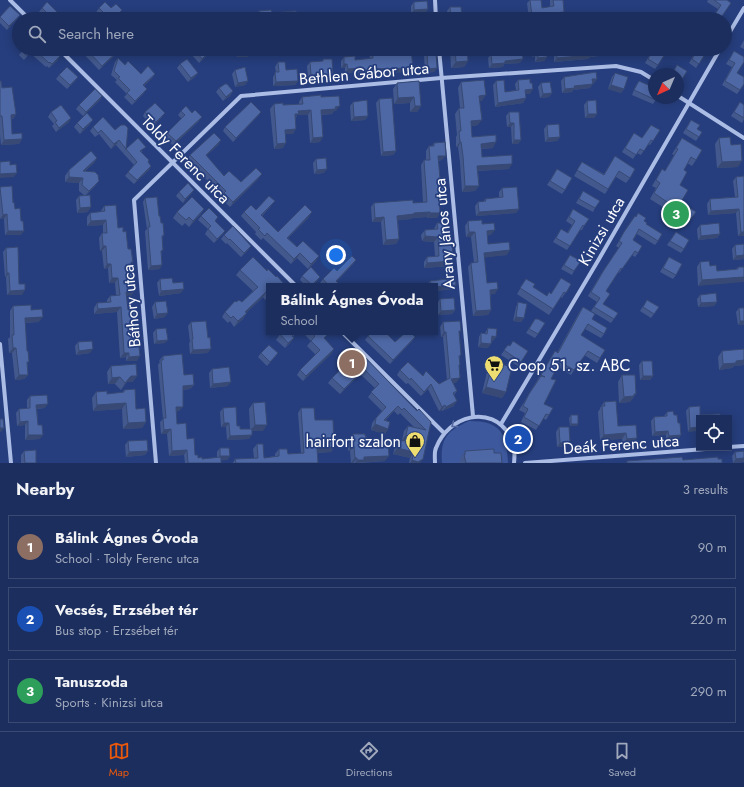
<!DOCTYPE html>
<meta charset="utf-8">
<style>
body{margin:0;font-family:Jost,sans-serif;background:#293a67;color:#f1f3f6}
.controls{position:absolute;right:12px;bottom:12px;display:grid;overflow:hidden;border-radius:0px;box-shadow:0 2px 10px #0003}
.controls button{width:36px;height:36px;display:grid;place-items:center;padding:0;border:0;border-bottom:1px solid #3a4a73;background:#1c2e5e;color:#f1f3f6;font:20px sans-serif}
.compass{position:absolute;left:648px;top:68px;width:36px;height:36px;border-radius:50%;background:#1c2e5e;box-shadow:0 2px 10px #0003;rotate:224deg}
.you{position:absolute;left:336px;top:255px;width:14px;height:14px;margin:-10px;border:3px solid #fff;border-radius:50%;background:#1a73e8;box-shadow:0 0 0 6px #1a73e833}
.badge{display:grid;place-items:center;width:26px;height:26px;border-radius:50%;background:#ea580c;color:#fff;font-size:13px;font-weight:700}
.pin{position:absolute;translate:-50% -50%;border:2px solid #fff;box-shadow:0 1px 4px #0006}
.popup{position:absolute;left:266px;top:283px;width:172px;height:52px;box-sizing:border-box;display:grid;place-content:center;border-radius:0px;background:#1c2e5e;filter:drop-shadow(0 1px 3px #0005);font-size:13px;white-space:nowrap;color:#a0a8bc}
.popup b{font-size:15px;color:#f1f3f6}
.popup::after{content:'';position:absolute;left:50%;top:100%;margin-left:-8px;border:8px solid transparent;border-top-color:#1c2e5e}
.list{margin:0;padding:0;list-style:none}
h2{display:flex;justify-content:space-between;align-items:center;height:52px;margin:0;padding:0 16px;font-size:17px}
h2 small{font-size:13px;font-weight:400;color:#a0a8bc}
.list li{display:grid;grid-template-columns:26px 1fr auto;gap:12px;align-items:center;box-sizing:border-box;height:64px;margin:0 8px 8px;padding:0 8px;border:1px solid #3a4a73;border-radius:0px}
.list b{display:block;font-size:15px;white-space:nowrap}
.list p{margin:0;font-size:13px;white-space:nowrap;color:#a0a8bc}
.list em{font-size:13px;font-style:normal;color:#a0a8bc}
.icon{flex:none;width:22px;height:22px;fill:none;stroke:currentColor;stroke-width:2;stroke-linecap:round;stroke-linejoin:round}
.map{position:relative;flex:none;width:744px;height:463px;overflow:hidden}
.search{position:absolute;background:#1c2e5e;box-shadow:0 2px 10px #0003;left:12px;right:12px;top:12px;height:44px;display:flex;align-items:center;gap:10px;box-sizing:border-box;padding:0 14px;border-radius:22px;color:#a0a8bc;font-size:15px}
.sheet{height:268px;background:#1c2e5e}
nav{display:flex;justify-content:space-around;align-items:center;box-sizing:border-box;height:56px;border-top:1px solid #3a4a73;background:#1c2e5e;font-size:11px;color:#a0a8bc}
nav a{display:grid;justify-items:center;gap:2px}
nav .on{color:#ea580c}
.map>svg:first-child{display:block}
.green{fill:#3d589c}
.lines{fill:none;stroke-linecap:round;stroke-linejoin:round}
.street{stroke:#abbce5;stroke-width:4}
.wall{fill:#43598e}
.shaded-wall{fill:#374974}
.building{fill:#4e68a5;stroke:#374974}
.oneway{stroke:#556aa1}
.labels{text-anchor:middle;stroke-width:3.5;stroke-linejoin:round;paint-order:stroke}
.street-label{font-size:16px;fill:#fff;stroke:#263e7d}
.poi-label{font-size:16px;fill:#fff;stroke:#263e7d;text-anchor:start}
</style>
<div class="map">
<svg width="744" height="463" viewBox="0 0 744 463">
<rect width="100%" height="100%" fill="#263e7d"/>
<path class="green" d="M 469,421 C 501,421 506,433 508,463 L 442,463 C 440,438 447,431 469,421 Z"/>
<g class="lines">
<g class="street">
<path d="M 10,0 L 29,19"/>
<path d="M 435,0 L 436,19"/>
<path d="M 725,40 L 744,8"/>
<path d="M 59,49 L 296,286"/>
<path d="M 439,49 L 473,416"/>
<path d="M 678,96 L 744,138"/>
<path d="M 342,332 L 444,433"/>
<path d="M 0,344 L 11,463"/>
<path d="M 501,424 L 599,259 L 720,49"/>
<path d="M 729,447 L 744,446"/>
<path d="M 156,463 L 134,200 L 241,96 L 441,78 L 616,66 L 641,72 L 654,80"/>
<path d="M 435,463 C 435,458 434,452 436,448 C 448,416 491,403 510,436 C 515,444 515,454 514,463"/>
<path d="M 525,463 L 718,448"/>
</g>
</g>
<g class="wall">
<path d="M 530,0 L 541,0 L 542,8 L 550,7 L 550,0 L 563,0 L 564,12 L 561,16 L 541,18 L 540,19 L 529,19 L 527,3 Z"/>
<path d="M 708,0 L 727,0 L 720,19 L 721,19 L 712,19 L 718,9 L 707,2 Z"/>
<path d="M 414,2 L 428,9 L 425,13 L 411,14 L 411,6 Z"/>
<path d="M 10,6 L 20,15 L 17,19 L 7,30 L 0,23 L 0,17 Z"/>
<path d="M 450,7 L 462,19 L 448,19 L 447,11 Z"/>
<path d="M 42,8 L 64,19 L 46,19 L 39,12 Z"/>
<path d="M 99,8 L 111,8 L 118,16 L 115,19 L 100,19 L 95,14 Z"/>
<path d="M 259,11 L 272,13 L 297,19 L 257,19 L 256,16 Z"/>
<path d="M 744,40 L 744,49 L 740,47 Z"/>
<path d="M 24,49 L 54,49 L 58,60 L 49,68 L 47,66 L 46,67 L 30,53 L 24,60 L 19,55 Z"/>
<path d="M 79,49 L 105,49 L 119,50 L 116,54 L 99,70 Z"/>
<path d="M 194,49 L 210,51 L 207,55 L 199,63 L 191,54 Z"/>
<path d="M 236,49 L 250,49 L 250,53 L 247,57 L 237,57 Z"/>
<path d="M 370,49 L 395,49 L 395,50 L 410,72 L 366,73 L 364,76 L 358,76 L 358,72 L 345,73 L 345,68 L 341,68 L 341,61 L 344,57 L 355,60 L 370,59 L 369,51 Z"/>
<path d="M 450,49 L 467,49 L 468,61 L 464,67 L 451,68 Z"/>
<path d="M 510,49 L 520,63 L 504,64 L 503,67 L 489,68 L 488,58 L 491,54 L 508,52 Z"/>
<path d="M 531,49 L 546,49 L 547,57 L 544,61 L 535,62 L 535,56 L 532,57 Z"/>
<path d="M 555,49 L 621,49 L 620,50 L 610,50 L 607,55 L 590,57 L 588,59 L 554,62 L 554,55 L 556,52 Z"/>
<path d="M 653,49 L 658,65 L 655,69 L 645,63 Z"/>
<path d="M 697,49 L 708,49 L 696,68 L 689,63 Z"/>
<path d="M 734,51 L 740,90 L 737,94 L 722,85 L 732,67 L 726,64 Z"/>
<path d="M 427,52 L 437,68 L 434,72 L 425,73 L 424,56 Z"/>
<path d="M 118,58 L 125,65 L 141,74 L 155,74 L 152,78 L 144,86 L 144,93 L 132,105 L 124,97 L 127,94 L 115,82 L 117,80 L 111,75 L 115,62 Z"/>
<path d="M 323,59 L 333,75 L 330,79 L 322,80 L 322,78 L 308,79 L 307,66 L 310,62 L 323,61 Z"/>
<path d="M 278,62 L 286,70 L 298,81 L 295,85 L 273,86 L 273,77 L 276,72 L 275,67 Z"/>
<path d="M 180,64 L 195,77 L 188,82 L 177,68 Z"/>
<path d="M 677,65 L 681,81 L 678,85 L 678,74 L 672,74 Z"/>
<path d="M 235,70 L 248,81 L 245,85 L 235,87 L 232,74 Z"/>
<path d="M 615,73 L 624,89 L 621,93 L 608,89 L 612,77 Z"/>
<path d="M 59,75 L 78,77 L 75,81 L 67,89 L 56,79 Z"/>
<path d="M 564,77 L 597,79 L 594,83 L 592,83 L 590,88 L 573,90 L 572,92 L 562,93 L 561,81 Z"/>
<path d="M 518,80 L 530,94 L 525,94 L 526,98 L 523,103 L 495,107 L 493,85 L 496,81 L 505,92 L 516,90 L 515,84 Z"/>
<path d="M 0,81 L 2,88 L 16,114 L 13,119 L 11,119 L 12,134 L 22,139 L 19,144 L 1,145 L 0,135 Z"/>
<path d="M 419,81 L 421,106 L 417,112 L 410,112 L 410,103 L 394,104 L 393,89 L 397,83 Z"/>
<path d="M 639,81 L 657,98 L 653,104 L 632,95 L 636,85 Z"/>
<path d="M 461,82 L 482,101 L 480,101 L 478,125 L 471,126 L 472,137 L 493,148 L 482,149 L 482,157 L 509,169 L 478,171 L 479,186 L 475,191 L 462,192 L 460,162 L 458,147 L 456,147 L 456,137 L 457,135 L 455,114 L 459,108 L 460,108 L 458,88 Z"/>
<path d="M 541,83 L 552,93 L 549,97 L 540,98 L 538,87 Z"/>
<path d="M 219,88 L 233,91 L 230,96 L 223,101 L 216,92 Z"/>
<path d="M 102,96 L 99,101 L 83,116 L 76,109 L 79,105 Z"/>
<path d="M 302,97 L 321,97 L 336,111 L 334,111 L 332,114 L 321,115 L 320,142 L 310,143 L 308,115 L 297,115 L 296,118 L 293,134 L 286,134 L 283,148 L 274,149 L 270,109 L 274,104 L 283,105 L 299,104 L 299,102 Z"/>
<path d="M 379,99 L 396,151 L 393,155 L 381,156 L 376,103 Z"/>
<path d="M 587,101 L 597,114 L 594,118 L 585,118 L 584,105 Z"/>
<path d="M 353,102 L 368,116 L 365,120 L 351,121 L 350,106 Z"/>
<path d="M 740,102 L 744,105 L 744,119 L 742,123 L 731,116 Z"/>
<path d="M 181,111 L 199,121 L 173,146 L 165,137 L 167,133 L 182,119 L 178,115 Z"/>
<path d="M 51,112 L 69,122 L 56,132 L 52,126 L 54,124 L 48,117 Z"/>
<path d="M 145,112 L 162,117 L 153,126 L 143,116 Z"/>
<path d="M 261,112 L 258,116 L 233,142 L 223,131 L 225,127 Z"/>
<path d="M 509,112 L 521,140 L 518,144 L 512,144 L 511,127 L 507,127 L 506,116 Z"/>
<path d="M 103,117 L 126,149 L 123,153 L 116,145 L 111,149 L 99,134 L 95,137 L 90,131 L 93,127 Z"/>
<path d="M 691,120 L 697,129 L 702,132 L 696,141 L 683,133 Z"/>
<path d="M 77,123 L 90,124 L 80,134 L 74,127 Z"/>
<path d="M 547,125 L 560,137 L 557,141 L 545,142 L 544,129 Z"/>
<path d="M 660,130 L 650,145 L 648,144 L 641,155 L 637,153 L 633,159 L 622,152 L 634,133 L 642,138 Z"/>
<path d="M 682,138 L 696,160 L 692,166 L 687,163 L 684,170 L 680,185 L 681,202 L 696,212 L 685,227 L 678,222 L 677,224 L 664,215 L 666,209 L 650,199 L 656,188 L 652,186 L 662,169 L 665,171 L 674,155 L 672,154 Z"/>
<path d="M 719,138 L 731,145 L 738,167 L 717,168 L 715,144 Z"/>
<path d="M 221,140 L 218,145 L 206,156 L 224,176 L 241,182 L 262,174 L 258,179 L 230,207 L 221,198 L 222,195 L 187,160 L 190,155 Z"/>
<path d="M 434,143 L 442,160 L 438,161 L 440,178 L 446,190 L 443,195 L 439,195 L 440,213 L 437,218 L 427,218 L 427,217 L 412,218 L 411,219 L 398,220 L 399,239 L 396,244 L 383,245 L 381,222 L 372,222 L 371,207 L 374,203 L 423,203 L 421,165 L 424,160 L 426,160 L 426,151 L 429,146 L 432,146 Z"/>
<path d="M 126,149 L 143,151 L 141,152 L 148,162 L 151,166 L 149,170 L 134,184 L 125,176 L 134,165 L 123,153 Z"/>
<path d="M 615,156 L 630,178 L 626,183 L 616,177 L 605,194 L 574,176 L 582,162 L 604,174 Z"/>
<path d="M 97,158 L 94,163 L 85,171 L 99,181 L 95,186 L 86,195 L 88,212 L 77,213 L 76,200 L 79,196 L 84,195 L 79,191 L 79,183 L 65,182 L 65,176 L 69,170 Z"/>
<path d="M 316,159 L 324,173 L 314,174 L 313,163 Z"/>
<path d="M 557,169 L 565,190 L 562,194 L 547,185 Z"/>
<path d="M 744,176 L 744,236 L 738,236 L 736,213 L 708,215 L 707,204 L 710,199 L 735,197 L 733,181 L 736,177 Z"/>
<path d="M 0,187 L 13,203 L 15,209 L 21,221 L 21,235 L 5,235 L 4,219 L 0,219 Z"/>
<path d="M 502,188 L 519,209 L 516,213 L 476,216 L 475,206 L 478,202 L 483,202 L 485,199 L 499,198 L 499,192 Z"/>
<path d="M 194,190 L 191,194 L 183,203 L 176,196 L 179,192 Z"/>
<path d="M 583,191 L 595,208 L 593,212 L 576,203 Z"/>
<path d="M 145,198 L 159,216 L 164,235 L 162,238 L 160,269 L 148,270 L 145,231 L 147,229 L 143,202 Z"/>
<path d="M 104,206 L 118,228 L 123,232 L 128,249 L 133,262 L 131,263 L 131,296 L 126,296 L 128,310 L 133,312 L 136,322 L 137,361 L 126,361 L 126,357 L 120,358 L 117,312 L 94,314 L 94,308 L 97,303 L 107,302 L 107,300 L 110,296 L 116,295 L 115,283 L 109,283 L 108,268 L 104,269 L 102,251 L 100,251 L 99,238 L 102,233 L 103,233 L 103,225 L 87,226 L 87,217 L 90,213 L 101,212 L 101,211 Z"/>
<path d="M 271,206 L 262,216 L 278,232 L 309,217 L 288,238 L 297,247 L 316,261 L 308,269 L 297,258 L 291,264 L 263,238 L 261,240 L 255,234 L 256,232 L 241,216 L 244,212 Z"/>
<path d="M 204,209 L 200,215 L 189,227 L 185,223 L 182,226 L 173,218 L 177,212 Z"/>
<path d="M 573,209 L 584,226 L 582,230 L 580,230 L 567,250 L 553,242 L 561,229 L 567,233 L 572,225 L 566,221 Z"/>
<path d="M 201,216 L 215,221 L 225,231 L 222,235 L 214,243 L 205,234 L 208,229 L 198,220 Z"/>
<path d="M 632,220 L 644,221 L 658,241 L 655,245 L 637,234 L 633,240 L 638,253 L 635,257 L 632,255 L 619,273 L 618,272 L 606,291 L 603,304 L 618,313 L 611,323 L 591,311 L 597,302 L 588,296 L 601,274 L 619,248 L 616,246 Z"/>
<path d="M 468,221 L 482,224 L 491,235 L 487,235 L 488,244 L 507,255 L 484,257 L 487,283 L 495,294 L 490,294 L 491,310 L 488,315 L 473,316 L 468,267 L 471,263 L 474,263 L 471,237 L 466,237 L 465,226 Z"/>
<path d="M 437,223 L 450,239 L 453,261 L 450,266 L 424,268 L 424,262 L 427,257 L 435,256 L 434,242 L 422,241 L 421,235 L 425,230 L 434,230 L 434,229 Z"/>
<path d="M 700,225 L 720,234 L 717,238 L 698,240 L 697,229 Z"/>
<path d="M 676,232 L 684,249 L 681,253 L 667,245 Z"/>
<path d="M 224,235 L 251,246 L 248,250 L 241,257 L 227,243 L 226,244 L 221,239 Z"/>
<path d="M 744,244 L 744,259 L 733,260 L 732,249 L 735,245 Z"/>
<path d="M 6,248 L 19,284 L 22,295 L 7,295 L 6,277 L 5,277 L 3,252 Z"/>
<path d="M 570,255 L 574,271 L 572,275 L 561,269 Z"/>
<path d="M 669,257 L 676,275 L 673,279 L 660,272 Z"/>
<path d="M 356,260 L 353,264 L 336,282 L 341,286 L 322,286 L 320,283 L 323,279 Z"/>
<path d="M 700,262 L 710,266 L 717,271 L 736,269 L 738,267 L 744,267 L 698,286 L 697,267 Z"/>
<path d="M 240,270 L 269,286 L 269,295 L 265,300 L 263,297 L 246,313 L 243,319 L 234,327 L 230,321 L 228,323 L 222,317 L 225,312 L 236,302 L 242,302 L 253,291 L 236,275 Z"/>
<path d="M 302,276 L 320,277 L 317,281 L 312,286 L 306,286 L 300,280 Z"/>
<path d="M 448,276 L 454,289 L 435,291 L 435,286 L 428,286 L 427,285 L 430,281 L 445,280 Z"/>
<path d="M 160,279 L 173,283 L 181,293 L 159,296 L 157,283 Z"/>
<path d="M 526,279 L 533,287 L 547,296 L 571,284 L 562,298 L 561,297 L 549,315 L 517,294 Z"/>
<path d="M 700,295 L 717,302 L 714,306 L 698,307 L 697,299 Z"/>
<path d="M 440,299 L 455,310 L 452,314 L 438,315 L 437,304 Z"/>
<path d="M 647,300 L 659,307 L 651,318 L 640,311 Z"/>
<path d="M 155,302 L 165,317 L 154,319 L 152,307 Z"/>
<path d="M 518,302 L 524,318 L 521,322 L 513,321 L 516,307 Z"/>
<path d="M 13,306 L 31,310 L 39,322 L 25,323 L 28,375 L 24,379 L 15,380 L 12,353 L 9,353 L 8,339 L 10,337 L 10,311 Z"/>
<path d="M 583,307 L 604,334 L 601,338 L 585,329 L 581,335 L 600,358 L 597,363 L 584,355 L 571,375 L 557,366 L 551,379 L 544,404 L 549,415 L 546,420 L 543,418 L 536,430 L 521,422 L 525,413 L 519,410 L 526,399 L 538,379 L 552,356 L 555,351 L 557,353 L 580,311 Z"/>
<path d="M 739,308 L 744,308 L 744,325 L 738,325 L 736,312 Z"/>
<path d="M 535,319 L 538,334 L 535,338 L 526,333 Z"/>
<path d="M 191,322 L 208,353 L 190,354 L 189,343 L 190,342 L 188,326 Z"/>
<path d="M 443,322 L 459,334 L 460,358 L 456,383 L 453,383 L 457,391 L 454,395 L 454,406 L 442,411 L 442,410 L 439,411 L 428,389 L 421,396 L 408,383 L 406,384 L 397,375 L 400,370 L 422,376 L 439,384 L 447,380 L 443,337 L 441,337 L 440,327 Z"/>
<path d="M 488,328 L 496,337 L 493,341 L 491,341 L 488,348 L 478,347 L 479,337 L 481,333 L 485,333 Z"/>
<path d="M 156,329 L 165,343 L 154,344 L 153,333 Z"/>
<path d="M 297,332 L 293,337 L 294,338 L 290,343 L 285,348 L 276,340 L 280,334 Z"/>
<path d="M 302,332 L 323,332 L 327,335 L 324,339 L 334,349 L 331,354 L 303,381 L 297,375 L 300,370 L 316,355 L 307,346 L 311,341 Z"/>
<path d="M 352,332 L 357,332 L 354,334 Z"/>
<path d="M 387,335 L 395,342 L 415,337 L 412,341 L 390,364 L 365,340 L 368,336 Z"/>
<path d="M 78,342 L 90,353 L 76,355 L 75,346 Z"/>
<path d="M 508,345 L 510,346 L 528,351 L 518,366 L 501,355 Z"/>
<path d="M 744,349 L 744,365 L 734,366 L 732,368 L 719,370 L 718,357 L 722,351 Z"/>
<path d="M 359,351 L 417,411 L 431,422 L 420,463 L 409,463 L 410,458 L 393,454 L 395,447 L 399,441 L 405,441 L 402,440 L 404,431 L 408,426 L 414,427 L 400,413 L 398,415 L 394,411 L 385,421 L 388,429 L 385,434 L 371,430 L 372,423 L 376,418 L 382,411 L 368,397 L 375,388 L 360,374 L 340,394 L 328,383 L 332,378 Z"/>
<path d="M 261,353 L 278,353 L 275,357 L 267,366 L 258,357 Z"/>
<path d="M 163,356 L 184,375 L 194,385 L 190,389 L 183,390 L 179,411 L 176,411 L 177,424 L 187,439 L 195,455 L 198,458 L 202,459 L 217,458 L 217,452 L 220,448 L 230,456 L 227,460 L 221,460 L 221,463 L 185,463 L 184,455 L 169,456 L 167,434 L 161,434 L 160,422 L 163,419 L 158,365 L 160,362 L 159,361 Z"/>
<path d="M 642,361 L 653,376 L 650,380 L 640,380 L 639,365 Z"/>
<path d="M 493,362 L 506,392 L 502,398 L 482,393 L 488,368 Z"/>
<path d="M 111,366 L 133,382 L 127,382 L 121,390 L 115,384 L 108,384 L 107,372 Z"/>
<path d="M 212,369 L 228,386 L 210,388 L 209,373 Z"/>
<path d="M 622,375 L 636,394 L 630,402 L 619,403 L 618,382 Z"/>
<path d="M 124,390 L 136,409 L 146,422 L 142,428 L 123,429 L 122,409 L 93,411 L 92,398 L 96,392 L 107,394 L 122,393 Z"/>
<path d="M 30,396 L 45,408 L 37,409 L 38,425 L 40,439 L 25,440 L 25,425 L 17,426 L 16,413 L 19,409 L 27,409 L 27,400 Z"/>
<path d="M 604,402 L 618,426 L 637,438 L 633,443 L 623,444 L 622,439 L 600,440 L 598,412 L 600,409 L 600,408 Z"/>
<path d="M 253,403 L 263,431 L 252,431 L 249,439 L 227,440 L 226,427 L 221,427 L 220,412 L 223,408 L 240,429 L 250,429 L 249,409 Z"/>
<path d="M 689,407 L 700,415 L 688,432 L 686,411 Z"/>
<path d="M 301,408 L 315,420 L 334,447 L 331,452 L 317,453 L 318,463 L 233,463 L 235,459 L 254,458 L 253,449 L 257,444 L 264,458 L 275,456 L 275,454 L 279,449 L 288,454 L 301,453 L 298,413 Z"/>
<path d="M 667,412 L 674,415 L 678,423 L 681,435 L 678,439 L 666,440 L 666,435 L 652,436 L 651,421 L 654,417 L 664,416 Z"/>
<path d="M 571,415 L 577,426 L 570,426 L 569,418 Z"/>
<path d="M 559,427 L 570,442 L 567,446 L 557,447 L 556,432 Z"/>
<path d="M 353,434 L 365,436 L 367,443 L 385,461 L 361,463 L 351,463 L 350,451 L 348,451 L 348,445 L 349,442 L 349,440 Z"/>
<path d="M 128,441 L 148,451 L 145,455 L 126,457 L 125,445 Z"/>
<path d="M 24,451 L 36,463 L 21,463 L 21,455 Z"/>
<path d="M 465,451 L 494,453 L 502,463 L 459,463 L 460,462 L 460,459 Z"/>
<path d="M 744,451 L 744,462 L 733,463 L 732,456 L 735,452 Z"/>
</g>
<g class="shaded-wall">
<path d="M 428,9 L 425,13 L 411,14 L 414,10 Z"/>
<path d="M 122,10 L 115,19 L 113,19 Z"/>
<path d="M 564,12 L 561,16 L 541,18 L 540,19 L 530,19 L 532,16 L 542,14 Z"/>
<path d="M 20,15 L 17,19 L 7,30 L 9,26 Z"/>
<path d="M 608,49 L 621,49 L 620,50 L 607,51 Z"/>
<path d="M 634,49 L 640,49 L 639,52 L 632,52 Z"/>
<path d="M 119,50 L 116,54 L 99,70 L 102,66 Z"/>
<path d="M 210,51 L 207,55 L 199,63 L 202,59 Z"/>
<path d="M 610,51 L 607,55 L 590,57 L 588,59 L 554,62 L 557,58 Z"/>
<path d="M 535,52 L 538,52 L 535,56 L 532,57 Z"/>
<path d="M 239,53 L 250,53 L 247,57 L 237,57 Z"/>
<path d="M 60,56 L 58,60 L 49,68 L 52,64 Z"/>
<path d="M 547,57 L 544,61 L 535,62 L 538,58 Z"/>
<path d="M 523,59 L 520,63 L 504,64 L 503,67 L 489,68 L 492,64 L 505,61 Z"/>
<path d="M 468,61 L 464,67 L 451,68 L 456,62 Z"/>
<path d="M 344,64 L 347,64 L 345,68 L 341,68 Z"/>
<path d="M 360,68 L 358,72 L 345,73 L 348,69 Z"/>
<path d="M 413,68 L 410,72 L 366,73 L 364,76 L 358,76 L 361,72 L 367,69 Z"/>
<path d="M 437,68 L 434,72 L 425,73 L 428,69 Z"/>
<path d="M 198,73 L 195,77 L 188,82 L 191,78 Z"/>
<path d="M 155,74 L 152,78 L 141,89 L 143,85 Z"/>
<path d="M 324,74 L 322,78 L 308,79 L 311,75 Z"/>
<path d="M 333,75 L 330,79 L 322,80 L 325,76 Z"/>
<path d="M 78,77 L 75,81 L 67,89 L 70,85 Z"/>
<path d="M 592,79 L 597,79 L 594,83 L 589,83 Z"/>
<path d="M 248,81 L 245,85 L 235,87 L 238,83 Z"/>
<path d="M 298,81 L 295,85 L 273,86 L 276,82 Z"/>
<path d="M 593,84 L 590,88 L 573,90 L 572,92 L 562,93 L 565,89 L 574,86 Z"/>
<path d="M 611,85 L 624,89 L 621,93 L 608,89 Z"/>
<path d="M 147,89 L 144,93 L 132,105 L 135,101 Z"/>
<path d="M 533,89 L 530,94 L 522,94 L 525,90 Z"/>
<path d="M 233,91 L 230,96 L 223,101 L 226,97 Z"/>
<path d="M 552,93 L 549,97 L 540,98 L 543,94 Z"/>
<path d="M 486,95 L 482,101 L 476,101 L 479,96 Z"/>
<path d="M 102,96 L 99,101 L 83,116 L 86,112 Z"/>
<path d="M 414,97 L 410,103 L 394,104 L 398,98 Z"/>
<path d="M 526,98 L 523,103 L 495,107 L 498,103 Z"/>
<path d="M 340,106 L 336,111 L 334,111 L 332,114 L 317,115 L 321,110 Z"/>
<path d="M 415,106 L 421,106 L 417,112 L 410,112 Z"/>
<path d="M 311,110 L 308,115 L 297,115 L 295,119 L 292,119 L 298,111 Z"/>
<path d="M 261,112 L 258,116 L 233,142 L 236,138 Z"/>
<path d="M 165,113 L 162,117 L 153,126 L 156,122 Z"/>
<path d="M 16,114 L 13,119 L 8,120 L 11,115 Z"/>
<path d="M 588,114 L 597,114 L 594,118 L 585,118 Z"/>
<path d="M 368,116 L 365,120 L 351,121 L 354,117 Z"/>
<path d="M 202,117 L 199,121 L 173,146 L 176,141 Z"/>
<path d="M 71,118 L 69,122 L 56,132 L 59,128 Z"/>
<path d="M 93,120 L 90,124 L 80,134 L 83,129 Z"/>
<path d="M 482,120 L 478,125 L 467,127 L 471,121 Z"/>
<path d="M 510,123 L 514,123 L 511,127 L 507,127 Z"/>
<path d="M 296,129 L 293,134 L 282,134 L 285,130 Z"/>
<path d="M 323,137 L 320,142 L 310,143 L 313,138 Z"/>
<path d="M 560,137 L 557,141 L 545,142 L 548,138 Z"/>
<path d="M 22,139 L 19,144 L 1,145 L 4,140 Z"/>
<path d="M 119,140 L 116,145 L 111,149 L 114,144 Z"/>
<path d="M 221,140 L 218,145 L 202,160 L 206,155 Z"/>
<path d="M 514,140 L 521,140 L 518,144 L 512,144 Z"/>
<path d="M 460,142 L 461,142 L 458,147 L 456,147 Z"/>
<path d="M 496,142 L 493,148 L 477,149 L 481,144 Z"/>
<path d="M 286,143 L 283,148 L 274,149 L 277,144 Z"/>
<path d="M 396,151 L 393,155 L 381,156 L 383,152 Z"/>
<path d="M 438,156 L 446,156 L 442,160 L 435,161 Z"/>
<path d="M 97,158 L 94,163 L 79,176 L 83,171 Z"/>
<path d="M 742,161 L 738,167 L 717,168 L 722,162 Z"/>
<path d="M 512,164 L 509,169 L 473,171 L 477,166 Z"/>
<path d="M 151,166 L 149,170 L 134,184 L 137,180 Z"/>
<path d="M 327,169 L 324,173 L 314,174 L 317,170 Z"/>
<path d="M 17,173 L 14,177 L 0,178 L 0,174 Z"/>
<path d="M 262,174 L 258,179 L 230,207 L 233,202 Z"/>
<path d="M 69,177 L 83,178 L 79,183 L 65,182 Z"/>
<path d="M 99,181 L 95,186 L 85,196 L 89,191 Z"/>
<path d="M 465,186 L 479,186 L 475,191 L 462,192 Z"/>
<path d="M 194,190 L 191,194 L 183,203 L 185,199 Z"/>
<path d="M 446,190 L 443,195 L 436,196 L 439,191 Z"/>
<path d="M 275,201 L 271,206 L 258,219 L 261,215 Z"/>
<path d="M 91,207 L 88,212 L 77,213 L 80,208 Z"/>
<path d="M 204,209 L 200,215 L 189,227 L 193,221 Z"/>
<path d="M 519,209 L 516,213 L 476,216 L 479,212 Z"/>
<path d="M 739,209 L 736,213 L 708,215 L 711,211 Z"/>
<path d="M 312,212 L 309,217 L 284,242 L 287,238 Z"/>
<path d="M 430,212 L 427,217 L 412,218 L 411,219 L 394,221 L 397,216 L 414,213 Z"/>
<path d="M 430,213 L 440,213 L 437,218 L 427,218 Z"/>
<path d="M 7,214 L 4,219 L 0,219 L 3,215 Z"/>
<path d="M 384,217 L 381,222 L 372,222 L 375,218 Z"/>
<path d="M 106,220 L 103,225 L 87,226 L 91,221 Z"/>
<path d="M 495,230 L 491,235 L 484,236 L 487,231 Z"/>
<path d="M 8,231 L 24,231 L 21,235 L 5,235 Z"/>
<path d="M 225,231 L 222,235 L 214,243 L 217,239 Z"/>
<path d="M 469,232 L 475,232 L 471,237 L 466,237 Z"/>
<path d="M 741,232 L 744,232 L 744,236 L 738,236 Z"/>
<path d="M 720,234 L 717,238 L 698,240 L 701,236 Z"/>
<path d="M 425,236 L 438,237 L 434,242 L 422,241 Z"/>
<path d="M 399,239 L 396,244 L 383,245 L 386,240 Z"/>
<path d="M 103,246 L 106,246 L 102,251 L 100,251 Z"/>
<path d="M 251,246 L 248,250 L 241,257 L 244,253 Z"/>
<path d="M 510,250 L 507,255 L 481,258 L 484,253 Z"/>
<path d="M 300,253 L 297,258 L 291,264 L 294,259 Z"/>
<path d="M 744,255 L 744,259 L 733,260 L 736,256 Z"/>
<path d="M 319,256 L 316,261 L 308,269 L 311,264 Z"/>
<path d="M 356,260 L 353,264 L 333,285 L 336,281 Z"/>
<path d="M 453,261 L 450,266 L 424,268 L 427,263 Z"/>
<path d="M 107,264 L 111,264 L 108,268 L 104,269 Z"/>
<path d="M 162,265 L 160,269 L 148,270 L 151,266 Z"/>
<path d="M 7,273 L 9,273 L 6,277 L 5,277 Z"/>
<path d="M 320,277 L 317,281 L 312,286 L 311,286 Z"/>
<path d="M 744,277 L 744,282 L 698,286 L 702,280 Z"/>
<path d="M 112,278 L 118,278 L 115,283 L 109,283 Z"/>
<path d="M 456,285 L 454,289 L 435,291 L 435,287 Z"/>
<path d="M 184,289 L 181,293 L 159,296 L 161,291 Z"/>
<path d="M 498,289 L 495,294 L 486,295 L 490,290 Z"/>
<path d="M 25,290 L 22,295 L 7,295 L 10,291 Z"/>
<path d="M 135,291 L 131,296 L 123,296 L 126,292 Z"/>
<path d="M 266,292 L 263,297 L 242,317 L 245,312 Z"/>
<path d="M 717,302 L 714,306 L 698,307 L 701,303 Z"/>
<path d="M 121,307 L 117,312 L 94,314 L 98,309 Z"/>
<path d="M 455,310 L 452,314 L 438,315 L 441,311 Z"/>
<path d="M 491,310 L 488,315 L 473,316 L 476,311 Z"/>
<path d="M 168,313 L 165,317 L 154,319 L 157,314 Z"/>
<path d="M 247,313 L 243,319 L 234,327 L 238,321 Z"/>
<path d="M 43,317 L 39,322 L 22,323 L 25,318 Z"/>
<path d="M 516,317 L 524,318 L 521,322 L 513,321 Z"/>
<path d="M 740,321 L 744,321 L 744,325 L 738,325 Z"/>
<path d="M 444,332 L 446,332 L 443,337 L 441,337 Z"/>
<path d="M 492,336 L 496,337 L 493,341 L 489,340 Z"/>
<path d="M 415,337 L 412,341 L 390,364 L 393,360 Z"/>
<path d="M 294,338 L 290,343 L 285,348 L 288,343 Z"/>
<path d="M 168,340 L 165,343 L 154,344 L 157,341 Z"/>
<path d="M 481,343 L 491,344 L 488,348 L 478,347 Z"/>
<path d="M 13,348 L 16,348 L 12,353 L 9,353 Z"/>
<path d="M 93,349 L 90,353 L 76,355 L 79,351 Z"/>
<path d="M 211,349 L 208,353 L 190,354 L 193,350 Z"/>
<path d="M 334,349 L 331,354 L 303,381 L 306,376 Z"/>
<path d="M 124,353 L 129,353 L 126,357 L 120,358 Z"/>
<path d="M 278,353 L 275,357 L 267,366 L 270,362 Z"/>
<path d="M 140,356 L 137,361 L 126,361 L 129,357 Z"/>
<path d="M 744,360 L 744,365 L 734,366 L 732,368 L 719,370 L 723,364 L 736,361 Z"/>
<path d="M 364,369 L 360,374 L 340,394 L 344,389 Z"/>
<path d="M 19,375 L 28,375 L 24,379 L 15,380 Z"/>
<path d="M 131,376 L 137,376 L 133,382 L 127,382 L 121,390 L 125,383 Z"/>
<path d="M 643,376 L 653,376 L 650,380 L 640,380 Z"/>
<path d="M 120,377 L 115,384 L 108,384 L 112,378 Z"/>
<path d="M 460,378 L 456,383 L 448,384 L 451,379 Z"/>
<path d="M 231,382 L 228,386 L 210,388 L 213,384 Z"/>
<path d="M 431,384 L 428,389 L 421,396 L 424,392 Z"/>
<path d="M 194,385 L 190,389 L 180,390 L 183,386 Z"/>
<path d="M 486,387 L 506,392 L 502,398 L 482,393 Z"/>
<path d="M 634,394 L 636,394 L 630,402 L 619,403 L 624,397 Z"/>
<path d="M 457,401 L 454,406 L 442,411 L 446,407 Z"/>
<path d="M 126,403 L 122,409 L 93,411 L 97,405 Z"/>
<path d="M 48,404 L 45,408 L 34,409 L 36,405 Z"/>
<path d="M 445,405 L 442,410 L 439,411 L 442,407 Z"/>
<path d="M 398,406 L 394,411 L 380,425 L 384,420 Z"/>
<path d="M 176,407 L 183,407 L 179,411 L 173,412 Z"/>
<path d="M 28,421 L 25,425 L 17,426 L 20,422 Z"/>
<path d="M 146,422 L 142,428 L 123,429 L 128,423 Z"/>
<path d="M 224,423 L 229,423 L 226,427 L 221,427 Z"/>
<path d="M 375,424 L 388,429 L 385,434 L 371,430 Z"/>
<path d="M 571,424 L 578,424 L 577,426 L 570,426 Z"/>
<path d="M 255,425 L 267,425 L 263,431 L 250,431 Z"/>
<path d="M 699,427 L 699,431 L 688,432 L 690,428 Z"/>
<path d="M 0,428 L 4,428 L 1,432 L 0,432 Z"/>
<path d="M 171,429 L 167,434 L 161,434 L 164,430 Z"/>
<path d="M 668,431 L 666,435 L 652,436 L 655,432 Z"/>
<path d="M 626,433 L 622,439 L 600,440 L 604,435 Z"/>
<path d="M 28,435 L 43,435 L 40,439 L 25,440 Z"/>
<path d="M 252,435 L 249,439 L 227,440 L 230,436 Z"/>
<path d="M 406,435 L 422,440 L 418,445 L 402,440 Z"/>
<path d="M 681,435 L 678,439 L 666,440 L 669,436 Z"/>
<path d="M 637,438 L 633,443 L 623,444 L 627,439 Z"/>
<path d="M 570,442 L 567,446 L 557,447 L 560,443 Z"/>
<path d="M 352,446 L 354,446 L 350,451 L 348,451 Z"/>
<path d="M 334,447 L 331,452 L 314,453 L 317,448 Z"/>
<path d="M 397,448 L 414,452 L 410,458 L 393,454 Z"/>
<path d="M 187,450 L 184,455 L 169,456 L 172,451 Z"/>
<path d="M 148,451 L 145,455 L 126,457 L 129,452 Z"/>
<path d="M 220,456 L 230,456 L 227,460 L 217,461 Z"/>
<path d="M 389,456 L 385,461 L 355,463 L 357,460 L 364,457 Z"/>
<path d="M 355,458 L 357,458 L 353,463 L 351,463 Z"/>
<path d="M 744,458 L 744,462 L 733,463 L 736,459 Z"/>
<path d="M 423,459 L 420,463 L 410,463 L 412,460 Z"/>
</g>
<g class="building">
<path d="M 530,0 L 541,0 L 542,8 L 554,6 L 553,0 L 563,0 L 564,12 L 542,14 L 542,15 L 532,16 Z"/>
<path d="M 714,0 L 727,0 L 731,3 L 720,19 L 721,19 L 712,19 L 721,5 Z"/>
<path d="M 427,1 L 428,9 L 414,10 L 414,2 Z"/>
<path d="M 47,2 L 64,19 L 53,19 L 42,8 Z"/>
<path d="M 105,2 L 111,8 L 116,4 L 122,10 L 113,19 L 102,19 L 106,15 L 99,8 Z"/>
<path d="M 10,6 L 20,15 L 9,26 L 0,17 Z"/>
<path d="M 450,7 L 461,7 L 462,19 L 451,19 Z"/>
<path d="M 271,10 L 272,13 L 296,11 L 297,19 L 260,19 L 259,11 Z"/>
<path d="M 24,49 L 33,49 L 27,56 L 22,51 Z"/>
<path d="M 34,49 L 54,49 L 60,56 L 52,64 L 50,62 L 49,63 Z"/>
<path d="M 86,49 L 118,49 L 119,50 L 102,66 Z"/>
<path d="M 194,49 L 208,49 L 210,51 L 202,59 Z"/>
<rect x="239" y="49" width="11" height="4"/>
<path d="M 372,49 L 395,49 L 395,50 L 411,49 L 413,68 L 367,69 L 367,72 L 361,72 L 360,68 L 348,69 L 347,64 L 344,64 L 344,57 L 355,56 L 355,60 L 373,58 Z"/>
<path d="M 455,49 L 467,49 L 468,61 L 456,62 Z"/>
<path d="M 511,49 L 522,49 L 523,59 L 505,61 L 505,63 L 492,64 L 491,54 L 511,52 Z"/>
<path d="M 534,49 L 546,49 L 547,57 L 538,58 L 538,52 L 535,52 Z"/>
<path d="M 559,49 L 610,49 L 610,51 L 590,53 L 591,55 L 557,58 L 556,51 L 559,50 Z"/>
<path d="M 653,49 L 656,49 L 665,54 L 658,65 L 648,59 Z"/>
<path d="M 697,49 L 708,49 L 699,64 L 692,59 Z"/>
<path d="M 734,51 L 744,57 L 744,62 L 737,73 L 744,77 L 744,84 L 740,90 L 725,81 L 735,63 L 729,60 Z"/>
<path d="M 427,52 L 436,52 L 437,68 L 428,69 Z"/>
<path d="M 118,58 L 125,65 L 128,61 L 141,74 L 148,66 L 155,74 L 143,85 L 147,89 L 135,101 L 127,93 L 130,90 L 118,78 L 120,77 L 114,71 Z"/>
<path d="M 187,59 L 198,73 L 191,78 L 180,64 Z"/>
<path d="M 323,59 L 332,59 L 333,75 L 325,76 L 324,74 L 311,75 L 310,62 L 323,61 Z"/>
<path d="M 278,62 L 285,62 L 286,70 L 297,69 L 298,81 L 276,82 L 275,72 L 279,72 Z"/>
<path d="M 677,65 L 687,71 L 681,81 L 678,79 L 678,74 L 672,74 Z"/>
<path d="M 67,67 L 78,77 L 70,85 L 59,75 Z"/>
<path d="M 245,67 L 248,81 L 238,83 L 235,70 Z"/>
<path d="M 596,72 L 597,79 L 592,79 L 593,84 L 574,86 L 575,88 L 565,89 L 564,77 Z"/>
<path d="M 615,73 L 628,77 L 624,89 L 611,85 Z"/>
<path d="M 530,79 L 530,83 L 532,83 L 533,89 L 525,90 L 526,98 L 498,103 L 496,81 L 504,80 L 505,92 L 519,90 L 518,80 Z"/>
<path d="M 484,80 L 486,95 L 479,96 L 482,120 L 471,121 L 472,137 L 496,135 L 496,142 L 481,144 L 482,157 L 512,155 L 512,164 L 477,166 L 479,186 L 465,186 L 463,156 L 461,142 L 460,142 L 459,131 L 461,131 L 459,108 L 464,108 L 461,82 Z"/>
<path d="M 0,81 L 1,81 L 2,88 L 12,87 L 16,114 L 11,115 L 12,134 L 22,133 L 22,139 L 4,140 L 2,116 L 0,116 Z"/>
<path d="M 419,81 L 421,106 L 415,106 L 414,97 L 398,98 L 397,83 Z"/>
<path d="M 639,81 L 653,87 L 654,86 L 654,98 L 657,98 L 656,100 L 634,90 Z"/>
<path d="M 550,82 L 552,93 L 543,94 L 541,83 Z"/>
<path d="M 225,84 L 227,84 L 233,91 L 226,97 L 219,88 Z"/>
<path d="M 95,89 L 102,96 L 86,112 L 79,105 Z"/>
<path d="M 321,95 L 321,97 L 339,96 L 340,106 L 335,107 L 336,109 L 321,110 L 323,137 L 313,138 L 311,110 L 298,111 L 299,114 L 295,114 L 296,129 L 285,130 L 286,143 L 277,144 L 274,104 L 283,103 L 283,105 L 303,104 L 302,97 Z"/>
<path d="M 392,98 L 396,151 L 383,152 L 379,99 Z"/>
<path d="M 367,100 L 368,116 L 354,117 L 353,102 Z"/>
<path d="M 596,100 L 597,114 L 588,114 L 587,101 Z"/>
<path d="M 251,102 L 261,112 L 236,138 L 225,127 Z"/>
<path d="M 740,102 L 744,105 L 744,118 L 734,112 Z"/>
<path d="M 155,103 L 165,113 L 156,122 L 145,112 Z"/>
<path d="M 61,105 L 71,118 L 59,128 L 55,122 L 57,121 L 51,112 Z"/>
<path d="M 186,106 L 192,113 L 195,110 L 202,117 L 176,141 L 167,133 L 185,115 L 181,111 Z"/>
<path d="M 509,112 L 519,112 L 521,140 L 514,140 L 514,123 L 510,123 Z"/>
<path d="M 87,113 L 93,120 L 83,129 L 77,123 Z"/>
<path d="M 103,117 L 115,130 L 121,125 L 125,125 L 128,128 L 126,149 L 119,140 L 114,144 L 101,130 L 98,133 L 93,127 Z"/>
<path d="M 691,120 L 700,125 L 697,129 L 702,132 L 699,137 L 686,129 Z"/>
<path d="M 559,124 L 560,137 L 548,138 L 547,125 Z"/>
<path d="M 651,125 L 660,130 L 653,141 L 651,140 L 644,151 L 640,149 L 636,155 L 625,148 L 634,133 L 642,138 Z"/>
<path d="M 214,133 L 221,140 L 206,155 L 224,176 L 229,171 L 241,182 L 256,168 L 262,174 L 233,202 L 224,193 L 226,191 L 190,155 Z"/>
<path d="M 730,137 L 731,145 L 741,144 L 742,161 L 722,162 L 719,138 Z"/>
<path d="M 138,138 L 146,147 L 140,151 L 149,160 L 148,162 L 151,166 L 137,180 L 128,172 L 137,162 L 126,149 Z"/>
<path d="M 682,138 L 702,150 L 696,160 L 691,157 L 684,170 L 687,172 L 680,185 L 688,190 L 681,202 L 696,212 L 689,221 L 682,216 L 681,218 L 668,210 L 670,204 L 654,193 L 660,183 L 656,180 L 662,169 L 665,171 L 678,149 L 676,148 Z"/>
<path d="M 445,142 L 446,156 L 438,156 L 440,178 L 445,177 L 446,190 L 439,191 L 440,213 L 430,213 L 430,212 L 414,213 L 414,214 L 397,216 L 399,239 L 386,240 L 384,217 L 375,218 L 374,203 L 413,200 L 413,203 L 427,202 L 424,160 L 430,160 L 429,146 L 434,146 L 434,143 Z"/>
<path d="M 91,151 L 97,158 L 83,171 L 95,172 L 98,175 L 99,181 L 89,191 L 82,185 L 83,178 L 69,177 L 69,170 Z"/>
<path d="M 615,156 L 635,169 L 630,178 L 619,171 L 608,189 L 577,170 L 582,162 L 604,175 Z"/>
<path d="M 326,158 L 327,169 L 317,170 L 316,159 Z"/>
<path d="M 10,161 L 10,165 L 16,164 L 17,173 L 0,174 L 0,162 Z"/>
<path d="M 557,169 L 572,178 L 565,190 L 550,181 Z"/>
<path d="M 744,176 L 744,232 L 741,232 L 739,209 L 711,211 L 710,199 L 738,197 L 736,177 Z"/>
<path d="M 188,183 L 194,190 L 185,199 L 179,192 Z"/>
<path d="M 12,186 L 13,203 L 14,202 L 15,209 L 20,208 L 21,221 L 23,221 L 24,231 L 8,231 L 7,214 L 3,215 L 0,187 Z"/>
<path d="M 517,187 L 519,209 L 479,212 L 478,202 L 486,201 L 485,199 L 503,197 L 502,188 Z"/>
<path d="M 583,191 L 600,201 L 595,208 L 579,199 Z"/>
<path d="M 90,195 L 91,207 L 80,208 L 79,196 Z"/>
<path d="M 269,196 L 275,201 L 261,215 L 278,232 L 305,205 L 312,212 L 287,238 L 297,247 L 303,241 L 319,256 L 311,264 L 300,253 L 294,259 L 267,233 L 265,236 L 258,229 L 260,228 L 244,212 L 251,205 L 256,210 Z"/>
<path d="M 157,197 L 159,216 L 160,216 L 161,223 L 163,223 L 164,235 L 162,236 L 163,250 L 161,251 L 162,265 L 151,266 L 148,227 L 150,227 L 145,198 Z"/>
<path d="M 192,197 L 204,209 L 193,221 L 189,217 L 186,220 L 177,212 Z"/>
<path d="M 116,205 L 118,228 L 123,227 L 123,232 L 126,231 L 128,249 L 131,249 L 133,262 L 131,262 L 135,291 L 126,292 L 128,310 L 133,309 L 133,312 L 137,312 L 138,320 L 136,320 L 140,356 L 129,357 L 129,353 L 124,353 L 121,307 L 98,309 L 97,303 L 111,302 L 110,296 L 120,295 L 118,278 L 112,278 L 111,264 L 107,264 L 106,246 L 103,246 L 102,233 L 107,233 L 106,220 L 91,221 L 90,213 L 105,211 L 104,206 Z"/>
<path d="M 209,208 L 218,217 L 215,221 L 225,231 L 217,239 L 208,229 L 211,226 L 201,216 Z"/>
<path d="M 573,209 L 589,219 L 584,226 L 583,225 L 570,246 L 556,238 L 561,229 L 568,233 L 575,221 L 569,217 Z"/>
<path d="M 638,213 L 646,218 L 644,221 L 647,223 L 646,224 L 662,234 L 658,241 L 639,229 L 633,240 L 642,246 L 638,253 L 635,251 L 622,269 L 621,268 L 606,291 L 610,294 L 603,304 L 618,313 L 614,319 L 594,307 L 600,298 L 591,292 L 604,270 L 622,243 L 619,241 L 624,232 L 635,216 L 636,217 Z"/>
<path d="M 482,220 L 482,224 L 494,223 L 495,230 L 487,231 L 488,244 L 509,242 L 510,250 L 484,253 L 487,283 L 497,282 L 498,289 L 490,290 L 491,310 L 476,311 L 471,263 L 478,262 L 475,232 L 469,232 L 468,221 Z"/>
<path d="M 437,223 L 449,223 L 450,239 L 452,239 L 453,261 L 427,263 L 427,257 L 439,256 L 438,237 L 425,236 L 425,230 L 438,229 Z"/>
<path d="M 719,223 L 720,234 L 701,236 L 700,225 Z"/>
<path d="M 233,226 L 251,246 L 244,253 L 230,239 L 229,240 L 224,235 Z"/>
<path d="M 676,232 L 689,240 L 684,249 L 670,241 Z"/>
<path d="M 744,244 L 744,255 L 736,256 L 735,245 Z"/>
<path d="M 18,247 L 19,284 L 25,284 L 25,290 L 10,291 L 9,273 L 7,273 L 6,248 Z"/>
<path d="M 570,255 L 581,261 L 574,271 L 564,265 Z"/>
<path d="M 352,256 L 356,260 L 336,281 L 341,286 L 329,286 L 323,279 L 334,268 L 337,271 Z"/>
<path d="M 253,257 L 267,271 L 268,269 L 276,277 L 277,276 L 286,286 L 269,286 L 269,294 L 268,295 L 266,292 L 245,312 L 247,313 L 238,321 L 233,316 L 231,318 L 225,312 L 235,301 L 236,302 L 239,300 L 242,302 L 258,287 L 240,270 Z"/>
<path d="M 669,257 L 682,264 L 676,275 L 663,268 Z"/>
<path d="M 709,261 L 710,266 L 716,265 L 717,271 L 738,269 L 738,267 L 744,267 L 744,277 L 702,280 L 700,262 Z"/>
<path d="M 311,267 L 320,277 L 312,285 L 302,276 Z"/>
<path d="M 455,275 L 456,285 L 435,287 L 435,286 L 431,286 L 430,281 L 448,279 L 448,276 Z"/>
<path d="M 172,278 L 173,283 L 183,282 L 184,289 L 161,291 L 160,279 Z"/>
<path d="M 561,278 L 571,284 L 566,293 L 564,292 L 553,309 L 520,288 L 526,279 L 535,284 L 533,287 L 547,296 L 549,292 L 551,294 Z"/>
<path d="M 716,293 L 717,302 L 701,303 L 700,295 Z"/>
<path d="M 454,298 L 455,310 L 441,311 L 440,299 Z"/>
<path d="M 647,300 L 659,307 L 654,314 L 643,307 Z"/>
<path d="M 166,301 L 168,313 L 157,314 L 155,302 Z"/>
<path d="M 518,302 L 527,304 L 524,318 L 516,317 Z"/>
<path d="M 31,305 L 31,310 L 42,309 L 43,317 L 25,318 L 27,351 L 28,351 L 29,362 L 27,362 L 28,375 L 19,375 L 16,348 L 13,348 L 12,335 L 14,335 L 13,306 Z"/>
<path d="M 583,307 L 595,314 L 592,319 L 607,328 L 604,334 L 588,324 L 581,335 L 605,350 L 600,358 L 588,351 L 574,370 L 560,362 L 551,379 L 556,380 L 544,404 L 553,408 L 549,415 L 546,414 L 539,426 L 524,417 L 528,409 L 523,406 L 529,394 L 541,376 L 545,377 L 541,375 L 555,351 L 558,353 Z"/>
<path d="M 739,308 L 744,308 L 744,321 L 740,321 Z"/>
<path d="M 535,319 L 538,319 L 545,323 L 538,334 L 529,329 Z"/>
<path d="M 206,321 L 208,338 L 210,337 L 211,349 L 193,350 L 192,339 L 193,339 L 191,322 Z"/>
<path d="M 460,321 L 461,331 L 459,331 L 461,355 L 459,356 L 460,365 L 459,365 L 460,378 L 451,379 L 457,391 L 453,393 L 457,401 L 446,407 L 445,405 L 442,407 L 431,384 L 424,392 L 411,378 L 410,380 L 400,370 L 408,362 L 423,376 L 426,371 L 439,384 L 450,378 L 446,332 L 444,332 L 443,322 Z"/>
<path d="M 166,328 L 168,340 L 157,341 L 156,329 Z"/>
<path d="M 488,328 L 497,329 L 496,337 L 492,336 L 491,344 L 481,343 L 481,333 L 487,334 Z"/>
<path d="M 283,332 L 296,332 L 292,336 L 294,338 L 288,343 L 280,334 Z"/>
<path d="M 311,332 L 323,332 L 327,335 L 324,338 L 334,349 L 306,376 L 300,370 L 320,350 L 311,341 L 315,336 Z"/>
<path d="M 372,332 L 389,332 L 387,334 L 395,342 L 406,332 L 410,332 L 415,337 L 393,360 L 368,336 Z"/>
<path d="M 92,341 L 93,349 L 79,351 L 78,342 Z"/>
<path d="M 513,341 L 528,351 L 521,362 L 504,350 L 508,345 L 510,346 Z"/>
<path d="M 269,345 L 278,353 L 270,362 L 261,353 Z"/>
<path d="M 744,349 L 744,360 L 736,361 L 736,363 L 723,364 L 722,351 Z"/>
<path d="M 359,351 L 417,411 L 419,409 L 431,422 L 423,459 L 418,462 L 412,460 L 414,452 L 397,448 L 399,441 L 422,440 L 406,435 L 408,426 L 426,430 L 404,408 L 402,410 L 398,406 L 384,420 L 390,422 L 388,429 L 375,424 L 376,418 L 386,407 L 371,392 L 379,384 L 364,369 L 344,389 L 332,378 Z"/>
<path d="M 182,354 L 184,375 L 193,374 L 194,385 L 183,386 L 183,407 L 176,407 L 177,424 L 186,423 L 187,439 L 194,438 L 195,455 L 198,455 L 198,458 L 202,457 L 202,459 L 221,457 L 221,463 L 188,463 L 187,450 L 172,451 L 171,429 L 164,430 L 163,418 L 166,418 L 161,360 L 163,360 L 163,356 Z"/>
<path d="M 642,361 L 652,361 L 653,376 L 643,376 Z"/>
<path d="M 493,362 L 512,367 L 506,392 L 486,387 Z"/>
<path d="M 136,364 L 137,376 L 131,376 L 125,383 L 120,377 L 112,378 L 111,366 Z"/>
<path d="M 229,367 L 231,382 L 213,384 L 212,369 Z"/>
<path d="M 622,375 L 635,375 L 636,394 L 634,394 L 634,396 L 624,397 Z"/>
<path d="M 135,389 L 136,409 L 145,408 L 146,422 L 128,423 L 126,403 L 97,405 L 96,392 L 107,391 L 107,394 L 124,392 L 124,390 Z"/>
<path d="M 47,395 L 48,404 L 36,405 L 38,425 L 42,425 L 43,435 L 28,435 L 28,421 L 20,422 L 19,409 L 30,408 L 30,396 Z"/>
<path d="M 616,401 L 618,426 L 636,425 L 637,438 L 627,439 L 626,433 L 604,435 L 602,406 L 605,406 L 604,402 Z"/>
<path d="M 265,402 L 267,425 L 255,425 L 253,403 Z"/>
<path d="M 700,406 L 700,415 L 720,414 L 720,418 L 699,418 L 699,427 L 690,428 L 689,407 Z"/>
<path d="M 236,407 L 237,426 L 240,426 L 240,429 L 252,429 L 252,435 L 230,436 L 229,423 L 224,423 L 223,408 Z"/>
<path d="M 301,408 L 314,408 L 315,420 L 333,420 L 334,447 L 317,448 L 318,463 L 236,463 L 235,459 L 258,458 L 257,444 L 263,444 L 264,458 L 279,456 L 279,449 L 287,449 L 288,454 L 304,453 Z"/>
<path d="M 673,411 L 674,415 L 677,415 L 678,423 L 680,423 L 681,435 L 669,436 L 668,431 L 655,432 L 654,417 L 667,416 L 667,412 Z"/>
<rect x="571" y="415" width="7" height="9"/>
<path d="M 0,419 L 3,419 L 4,428 L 0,428 Z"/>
<path d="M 559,427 L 569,427 L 570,442 L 560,443 Z"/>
<path d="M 353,434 L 365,434 L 365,436 L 366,436 L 367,443 L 388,442 L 389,456 L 364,457 L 364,460 L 357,460 L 357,458 L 355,458 L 354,446 L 352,446 L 351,440 L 353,440 Z"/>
<path d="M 147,440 L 148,451 L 129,452 L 128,441 Z"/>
<path d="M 220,448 L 229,448 L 230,456 L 220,456 Z"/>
<path d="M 494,449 L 494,453 L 501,453 L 502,463 L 466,463 L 464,455 L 465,455 L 465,451 Z"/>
<path d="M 36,450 L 36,463 L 25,463 L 24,451 Z"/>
<path d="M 744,451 L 744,458 L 736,459 L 735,452 Z"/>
<path d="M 682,457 L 683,460 L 718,457 L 718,459 L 722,459 L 722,463 L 627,463 L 627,461 Z"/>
</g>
<defs><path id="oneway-chevron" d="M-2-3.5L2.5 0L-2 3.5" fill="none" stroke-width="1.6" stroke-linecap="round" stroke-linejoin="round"/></defs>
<use class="oneway" href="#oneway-chevron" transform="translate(454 425) rotate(143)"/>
<defs>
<g id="supermarket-pin" transform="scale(1)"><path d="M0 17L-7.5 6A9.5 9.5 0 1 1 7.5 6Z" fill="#eedd70" stroke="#263e7d"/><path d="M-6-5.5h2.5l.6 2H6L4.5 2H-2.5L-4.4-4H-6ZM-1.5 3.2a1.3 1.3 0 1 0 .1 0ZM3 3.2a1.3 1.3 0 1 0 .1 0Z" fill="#111"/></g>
<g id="shop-pin" transform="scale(1)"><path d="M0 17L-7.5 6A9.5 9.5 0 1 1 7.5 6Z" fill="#eedd70" stroke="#263e7d"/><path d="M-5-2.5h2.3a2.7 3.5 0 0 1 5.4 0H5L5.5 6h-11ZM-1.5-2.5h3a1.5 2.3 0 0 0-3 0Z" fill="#111"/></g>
</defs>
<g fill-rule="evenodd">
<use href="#supermarket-pin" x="494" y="365"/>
<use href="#shop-pin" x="415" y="441"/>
</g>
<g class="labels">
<g class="street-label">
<text transform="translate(364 73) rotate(-5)" y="6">Bethlen Gábor utca</text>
<text transform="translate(186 159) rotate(45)" y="6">Toldy Ferenc utca</text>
<text transform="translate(601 231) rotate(-60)" y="6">Kinizsi utca</text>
<text transform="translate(444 234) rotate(-95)" y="6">Arany János utca</text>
<text transform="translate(131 306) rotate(-95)" y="6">Báthory utca</text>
<text transform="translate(621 444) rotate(-4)" y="6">Deák Ferenc utca</text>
</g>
<g class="poi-label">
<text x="508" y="371">Coop 51. sz. ABC</text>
<text x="401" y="447" text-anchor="end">hairfort szalon</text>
</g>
</g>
</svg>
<div class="controls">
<button><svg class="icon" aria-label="locate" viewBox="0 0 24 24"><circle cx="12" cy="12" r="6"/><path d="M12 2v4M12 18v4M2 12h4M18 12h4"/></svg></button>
</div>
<svg class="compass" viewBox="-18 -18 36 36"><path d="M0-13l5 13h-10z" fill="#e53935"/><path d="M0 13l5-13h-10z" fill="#a0a8bc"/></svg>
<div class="you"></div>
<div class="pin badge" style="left:352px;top:363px;background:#8d6e63">1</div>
<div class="popup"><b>Bálink Ágnes Óvoda</b>School</div>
<div class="pin badge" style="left:518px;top:439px;background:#1a4fb4">2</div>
<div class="pin badge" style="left:676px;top:214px;background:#2e9e5b">3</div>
<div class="search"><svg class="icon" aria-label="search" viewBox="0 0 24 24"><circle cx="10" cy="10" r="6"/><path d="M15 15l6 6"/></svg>Search here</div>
</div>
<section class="sheet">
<h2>Nearby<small>3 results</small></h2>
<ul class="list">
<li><span class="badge" style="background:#8d6e63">1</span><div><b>Bálink Ágnes Óvoda</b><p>School · Toldy Ferenc utca</p></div><em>90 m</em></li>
<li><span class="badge" style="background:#1a4fb4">2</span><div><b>Vecsés, Erzsébet tér</b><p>Bus stop · Erzsébet tér</p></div><em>220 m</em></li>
<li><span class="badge" style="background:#2e9e5b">3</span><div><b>Tanuszoda</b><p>Sports · Kinizsi utca</p></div><em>290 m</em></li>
</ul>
</section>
<nav>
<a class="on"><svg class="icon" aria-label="map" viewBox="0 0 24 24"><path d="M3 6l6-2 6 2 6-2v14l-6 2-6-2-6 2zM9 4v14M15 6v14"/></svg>Map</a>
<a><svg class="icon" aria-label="directions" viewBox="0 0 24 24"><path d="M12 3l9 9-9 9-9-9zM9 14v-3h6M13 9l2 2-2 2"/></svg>Directions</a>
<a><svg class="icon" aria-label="saved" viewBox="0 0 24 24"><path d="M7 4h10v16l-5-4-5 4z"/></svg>Saved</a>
</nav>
